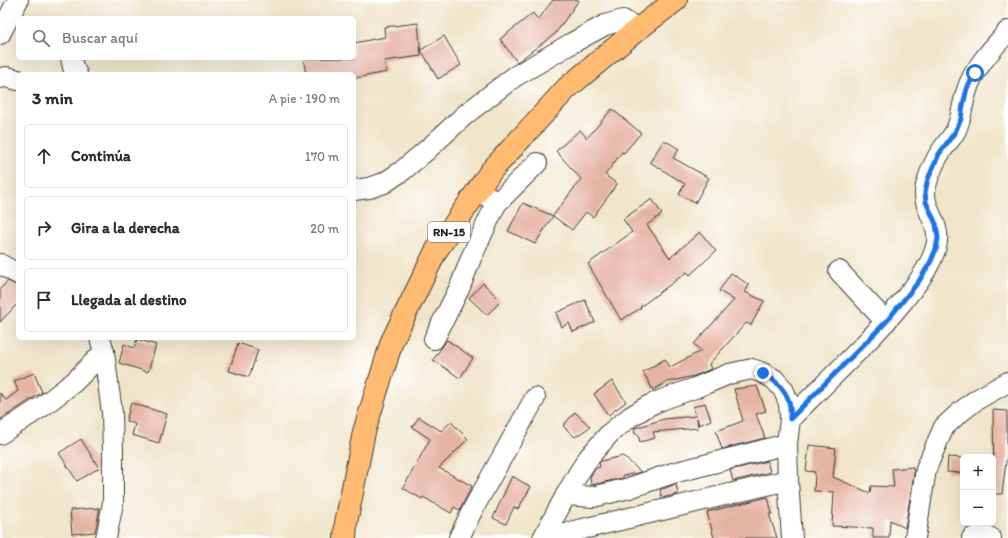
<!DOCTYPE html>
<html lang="es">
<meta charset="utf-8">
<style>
body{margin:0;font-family:Itim,sans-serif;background:#f2f2f3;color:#2b2b33}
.controls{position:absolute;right:12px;bottom:12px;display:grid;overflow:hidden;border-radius:6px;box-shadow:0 4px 16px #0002}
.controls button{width:36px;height:36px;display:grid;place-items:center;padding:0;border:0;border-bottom:1px solid #e1e1e2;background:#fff;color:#2b2b33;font:20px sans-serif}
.stop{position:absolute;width:12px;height:12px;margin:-9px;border:3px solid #1a73e8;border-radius:50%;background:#fff}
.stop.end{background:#1a73e8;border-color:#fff;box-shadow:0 1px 4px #0008}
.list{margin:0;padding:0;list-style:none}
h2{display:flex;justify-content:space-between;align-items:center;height:52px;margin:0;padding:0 16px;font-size:17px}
h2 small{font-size:13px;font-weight:400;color:#7c7c81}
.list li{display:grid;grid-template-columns:26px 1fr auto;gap:12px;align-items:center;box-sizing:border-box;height:64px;margin:0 8px 8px;padding:0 8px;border:1px solid #e1e1e2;border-radius:6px}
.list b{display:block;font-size:15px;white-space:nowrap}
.list em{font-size:13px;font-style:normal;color:#7c7c81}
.icon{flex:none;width:22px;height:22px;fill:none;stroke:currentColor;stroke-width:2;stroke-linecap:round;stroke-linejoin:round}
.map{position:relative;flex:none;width:1008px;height:538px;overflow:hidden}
.search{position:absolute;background:#fff;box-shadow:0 4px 16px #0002;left:16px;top:16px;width:340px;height:44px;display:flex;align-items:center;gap:10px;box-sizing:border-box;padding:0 14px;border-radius:6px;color:#7c7c81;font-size:15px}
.panel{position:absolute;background:#fff;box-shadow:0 4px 16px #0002;left:16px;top:72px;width:340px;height:268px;border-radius:6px}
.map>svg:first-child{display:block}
.building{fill:#e5b3a2}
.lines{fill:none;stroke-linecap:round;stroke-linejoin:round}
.minor-casing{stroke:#3c3a36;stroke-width:22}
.major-casing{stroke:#3c3a36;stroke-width:24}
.minor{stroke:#fff;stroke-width:20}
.major{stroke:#febb71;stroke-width:22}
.route{stroke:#1a73e8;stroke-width:5}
.labels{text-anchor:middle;stroke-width:3.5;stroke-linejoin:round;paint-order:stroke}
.shield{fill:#fff;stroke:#606060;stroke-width:1}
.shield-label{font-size:12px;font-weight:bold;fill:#1c1c1c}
</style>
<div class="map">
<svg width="1008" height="538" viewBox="0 0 1008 538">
<rect width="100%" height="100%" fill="#fff"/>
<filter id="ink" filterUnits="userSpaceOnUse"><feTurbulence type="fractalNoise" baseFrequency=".025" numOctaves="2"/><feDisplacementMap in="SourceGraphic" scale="8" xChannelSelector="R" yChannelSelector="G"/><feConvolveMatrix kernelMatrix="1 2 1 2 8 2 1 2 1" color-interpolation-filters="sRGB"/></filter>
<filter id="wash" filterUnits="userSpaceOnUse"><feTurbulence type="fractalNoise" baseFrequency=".012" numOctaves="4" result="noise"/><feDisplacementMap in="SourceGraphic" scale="16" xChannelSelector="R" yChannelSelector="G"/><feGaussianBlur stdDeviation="0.9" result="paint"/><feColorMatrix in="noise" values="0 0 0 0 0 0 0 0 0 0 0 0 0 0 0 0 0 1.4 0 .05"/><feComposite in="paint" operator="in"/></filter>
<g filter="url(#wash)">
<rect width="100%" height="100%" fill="#f0e5c9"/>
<g id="blocks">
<g class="building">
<path d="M 553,0 L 579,0 L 555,34 L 517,62 L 500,39 L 533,13 L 538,20 Z"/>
<path d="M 418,23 L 421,56 L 384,61 L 387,72 L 355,78 L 354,74 L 306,74 L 303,58 L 354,58 L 354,43 L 385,37 L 384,27 Z"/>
<path d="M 444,36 L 461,65 L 438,79 L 421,50 Z"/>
<path d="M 612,109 L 641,133 L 624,153 L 622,152 L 605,175 L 617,184 L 593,217 L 586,212 L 572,230 L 553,216 L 581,179 L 556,151 L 580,130 L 587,138 Z"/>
<path d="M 664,140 L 679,149 L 673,158 L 709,178 L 695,203 L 679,194 L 685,184 L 650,162 Z"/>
<path d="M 652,199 L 662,214 L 647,225 L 670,258 L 700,232 L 716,251 L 690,275 L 687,272 L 640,307 L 641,308 L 621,320 L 588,264 L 632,232 L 623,219 Z"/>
<path d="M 523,203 L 553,216 L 535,244 L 508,231 Z"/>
<path d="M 731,273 L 749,285 L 745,292 L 764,301 L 751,325 L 746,323 L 709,364 L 711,369 L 694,376 L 667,382 L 653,390 L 643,372 L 665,359 L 670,367 L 701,351 L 694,344 L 734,300 L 719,291 Z"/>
<path d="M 8,281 L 18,286 L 18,303 L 0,322 L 0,289 Z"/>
<path d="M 483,283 L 501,301 L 487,315 L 469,298 Z"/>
<path d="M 585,300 L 595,322 L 573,332 L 569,323 L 562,327 L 556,313 Z"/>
<path d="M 137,339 L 156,345 L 148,372 L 119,363 L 124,344 L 134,348 Z"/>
<path d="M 447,340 L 473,358 L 460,378 L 433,360 Z"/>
<path d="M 238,343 L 258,350 L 249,377 L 229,371 Z"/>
<path d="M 34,373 L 42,392 L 0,420 L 0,393 L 6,400 L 18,391 L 14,381 Z"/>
<path d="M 612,381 L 626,402 L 608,415 L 594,394 Z"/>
<path d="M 757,386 L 766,411 L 756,414 L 765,438 L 722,449 L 716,431 L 743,421 L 734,389 Z"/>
<path d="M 131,403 L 167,414 L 159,443 L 132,435 L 135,424 L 126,421 Z"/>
<path d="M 705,403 L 711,420 L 699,425 L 697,418 L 698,428 L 653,432 L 655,438 L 640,442 L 638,434 L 635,434 L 634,428 L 635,428 L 664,419 L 696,416 L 693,407 Z"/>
<path d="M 993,410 L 1007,411 L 1007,454 L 1002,494 L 994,494 Z"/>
<path d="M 575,412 L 590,427 L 575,437 L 563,426 Z"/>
<path d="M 419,417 L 441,431 L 451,422 L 468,439 L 439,468 L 472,486 L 460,510 L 454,507 L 451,513 L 423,497 L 422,499 L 403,488 L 430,439 L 412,427 Z"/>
<path d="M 81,439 L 99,468 L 77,481 L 59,453 Z"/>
<path d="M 809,445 L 836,448 L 833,477 L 870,493 L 871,486 L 894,487 L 892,469 L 913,467 L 914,474 L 905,528 L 890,520 L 889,538 L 873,538 L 873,528 L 832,526 L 834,492 L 814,491 L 815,472 L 806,471 Z"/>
<path d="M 623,456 L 641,472 L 623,476 L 623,478 L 591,485 L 590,477 L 596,468 L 600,467 L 599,463 L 601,461 Z"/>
<path d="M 948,457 L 963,458 L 962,473 L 947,472 Z"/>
<path d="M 767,461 L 770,472 L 733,481 L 730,470 Z"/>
<path d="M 512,476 L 531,487 L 518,509 L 514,507 L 506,524 L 493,518 Z"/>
<path d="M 676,484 L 678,494 L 662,498 L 660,490 Z"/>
<path d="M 768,497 L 772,514 L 769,514 L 777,538 L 714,538 L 707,512 Z"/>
<path d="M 99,508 L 99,512 L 95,532 L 72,534 L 70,510 Z"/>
</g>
</g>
</g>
<g filter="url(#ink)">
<use href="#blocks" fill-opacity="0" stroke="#3c3a36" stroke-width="1"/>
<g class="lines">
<g class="minor-casing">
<g id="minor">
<path d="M 0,34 L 18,0"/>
<path d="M 71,58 L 73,67 L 77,74"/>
<path d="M 0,78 L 6,77 L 18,80"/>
<path d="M 354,190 L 369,188 L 384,183 L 402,171 L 428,149 L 466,114 L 514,77 L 572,43 L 605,25 L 623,20 L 638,29"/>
<path d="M 496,204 L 537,163"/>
<path d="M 0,264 L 18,274"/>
<path d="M 839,271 L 886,322"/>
<path d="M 100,338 L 104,352 L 112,413 L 113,453 L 113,503 L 106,538"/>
<path d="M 434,339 L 460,287 L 471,258 L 496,204 L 479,189"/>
<path d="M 790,419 C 828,380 869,343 903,301 C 916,285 929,269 935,250 C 944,226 924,213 925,192 C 926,181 934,162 940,153 C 945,145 952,138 956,130 C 962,117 962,104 967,90 C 973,69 994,47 1008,31"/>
<path d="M 0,434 L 43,406 L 74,382 L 104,352"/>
<path d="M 566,495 L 593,497 L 629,488 L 673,473 L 787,444"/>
<path d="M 459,538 L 473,509 L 535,398"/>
<path d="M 543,538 L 566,495 L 578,474 L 589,457 L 610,433 L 630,417 L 648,406 L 661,400 L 695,388 L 729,374 L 752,369 L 763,373 L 774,379 L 783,389 L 789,403 L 790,419 L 787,444 L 788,480 L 792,538"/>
<path d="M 545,538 L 788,480"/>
<path d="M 915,538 L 926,469 L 936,445 L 944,427 L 958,414 L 976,400 L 1008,382"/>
<path d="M 972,538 L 984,535 L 991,538"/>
</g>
</g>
<g class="major-casing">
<path id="major" d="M 345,538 L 346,523 L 364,432 L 392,341 L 436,251 L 491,171 L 567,88 L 638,29 L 676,0"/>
</g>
<use href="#minor" class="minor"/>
<use href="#major" class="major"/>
</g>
</g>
<g class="lines" filter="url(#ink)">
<path class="route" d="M 763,373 C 775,380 785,389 789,402 C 791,407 790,413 790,419 L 886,322 L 919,281 L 931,261 L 936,249 L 938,238 L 936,224 L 926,202 L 925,192 L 928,179 L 939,154 L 955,132 L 961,119 L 963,105 L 967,88 L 975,73"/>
</g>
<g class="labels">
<rect class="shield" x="428" y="222" width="42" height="20" rx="3"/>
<g class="shield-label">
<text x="449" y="236">RN-15</text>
</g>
</g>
</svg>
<div class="controls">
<button>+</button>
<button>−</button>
</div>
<div class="stop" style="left:975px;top:73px"></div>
<div class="stop end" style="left:763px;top:373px"></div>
<div class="search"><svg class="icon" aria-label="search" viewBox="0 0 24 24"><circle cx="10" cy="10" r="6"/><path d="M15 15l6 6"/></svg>Buscar aquí</div>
<section class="panel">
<h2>3 min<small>A pie · 190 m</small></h2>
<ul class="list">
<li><svg class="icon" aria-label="ahead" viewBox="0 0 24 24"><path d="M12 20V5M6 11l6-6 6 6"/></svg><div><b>Continúa</b></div><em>170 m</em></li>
<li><svg class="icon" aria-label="right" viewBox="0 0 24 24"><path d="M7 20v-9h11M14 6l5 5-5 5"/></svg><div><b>Gira a la derecha</b></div><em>20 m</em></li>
<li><svg class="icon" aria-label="arrive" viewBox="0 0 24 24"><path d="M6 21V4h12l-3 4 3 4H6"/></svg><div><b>Llegada al destino</b></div></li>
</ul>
</section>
</div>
